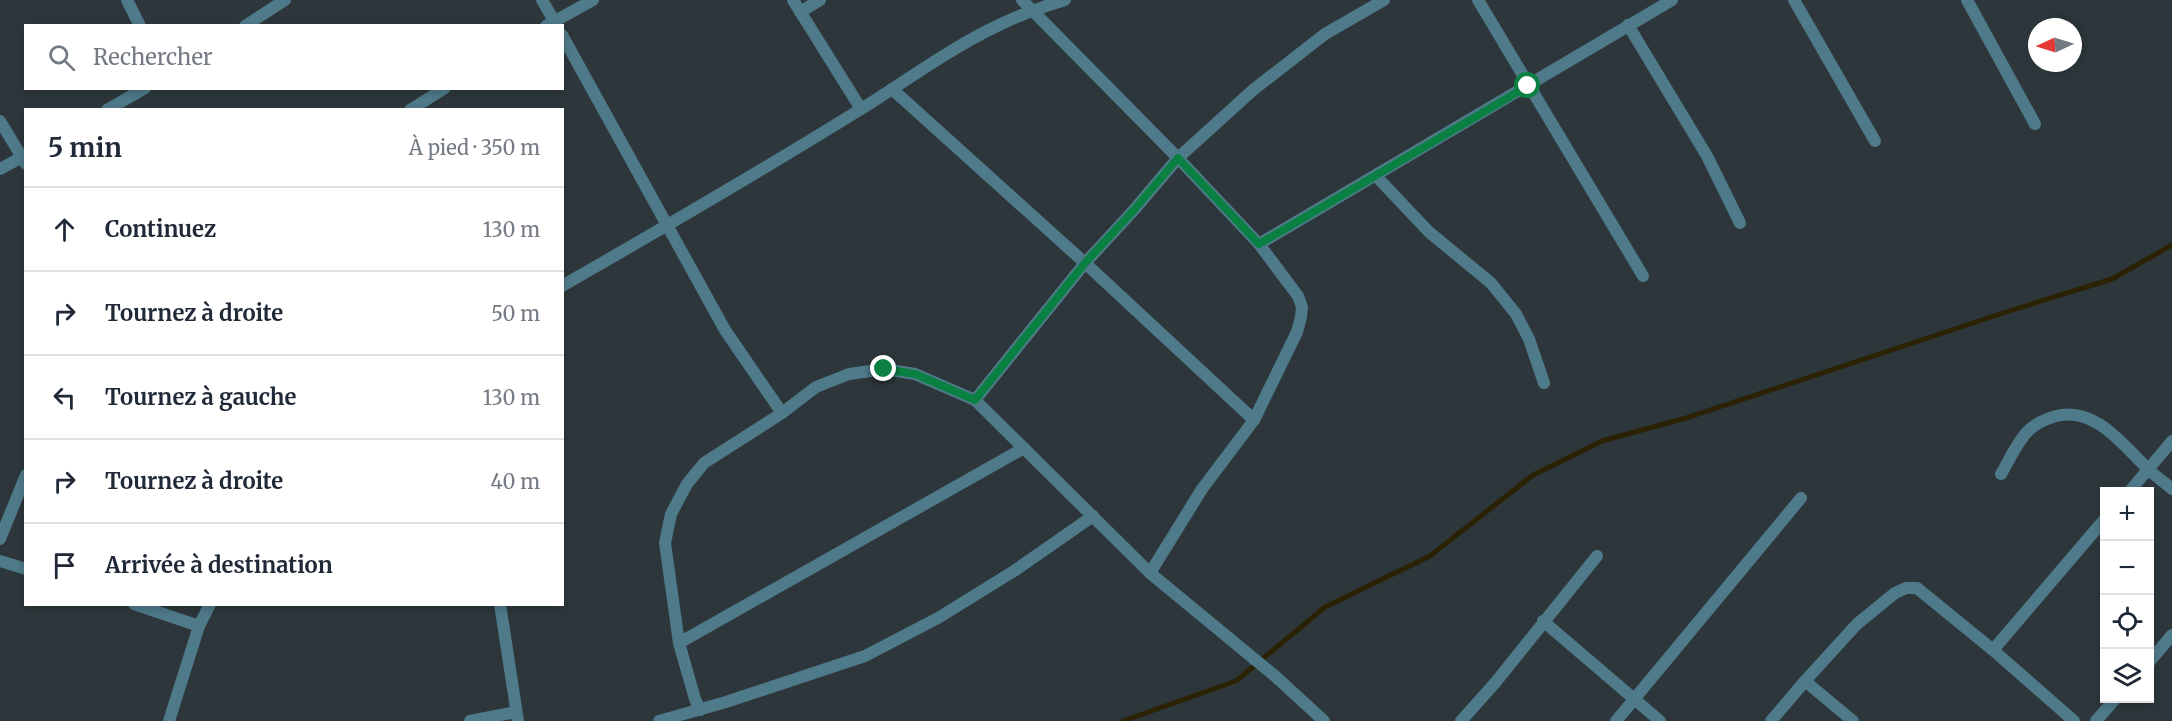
<!DOCTYPE html>
<html lang="fr">
<meta charset="utf-8">
<style>
body{margin:0;font-family:Merriweather,serif;background:#f2f2f3;color:#1f2937}
.controls{position:absolute;right:18px;bottom:18px;display:grid;overflow:hidden;border-radius:0px;box-shadow:0 3px 9px #0003}
.controls button{width:54px;height:54px;display:grid;place-items:center;padding:0;border:0;border-bottom:2px solid #e0e1e3;background:#fff;color:#1f2937;font:30px sans-serif}
.compass{position:absolute;left:2028px;top:18px;width:54px;height:54px;border-radius:50%;background:#fff;box-shadow:0 3px 9px #0003;rotate:266deg}
.stop{position:absolute;width:18px;height:18px;margin:-14px;border:4px solid #0b8043;border-radius:50%;background:#fff}
.stop.end{background:#0b8043;border-color:#fff;box-shadow:0 2px 6px #0008}
.list{margin:0;padding:0;list-style:none}
h2{display:flex;justify-content:space-between;align-items:center;height:78px;margin:0;padding:0 24px;font-size:26px}
h2 small{font-size:20px;font-weight:400;color:#747a83}
.list li{display:grid;grid-template-columns:39px 1fr auto;gap:18px;align-items:center;box-sizing:border-box;height:84px;padding:0 24px;border-top:2px solid #e0e1e3}
.list b{display:block;font-size:22px;white-space:nowrap}
.list em{font-size:20px;font-style:normal;color:#747a83}
.icon{flex:none;width:33px;height:33px;fill:none;stroke:currentColor;stroke-width:2;stroke-linecap:round;stroke-linejoin:round}
.map{position:relative;flex:none;width:2172px;height:721px;overflow:hidden}
.search{position:absolute;background:#fff;box-shadow:0 3px 9px #0003;left:24px;top:24px;width:540px;height:66px;display:flex;align-items:center;gap:15px;box-sizing:border-box;padding:0 21px;border-radius:0px;color:#747a83;font-size:22px}
.panel{position:absolute;background:#fff;box-shadow:0 3px 9px #0003;left:24px;top:108px;width:540px;height:498px;border-radius:0px}
.map>svg:first-child{display:block}
.lines{fill:none;stroke-linecap:round;stroke-linejoin:round}
.stream{stroke:#2b2103;stroke-width:5}
.street{stroke:#4f7a8a;stroke-width:12}
.route{stroke:#0b8043;stroke-width:8}
</style>
<div class="map">
<svg width="2172" height="721" viewBox="0 0 2172 721">
<rect width="100%" height="100%" fill="#2d373b"/>
<g class="lines">
<path class="stream" d="M 1123,721 L 1236,681 L 1325,607 L 1430,556 L 1533,475 L 1602,441 L 1686,418 L 2003,313 L 2112,279 L 2172,245"/>
<g class="street">
<path d="M 127,0 L 140,26"/>
<path d="M 542,0 L 557,26"/>
<path d="M 793,0 L 861,109"/>
<path d="M 1022,0 L 1178,158 L 1259,244 L 1298,296 L 1302,307 L 1301,317 L 1297,332 L 1254,420 L 1202,489 L 1150,573"/>
<path d="M 1478,0 L 1643,276"/>
<path d="M 1794,0 L 1875,141"/>
<path d="M 1967,0 L 2035,124"/>
<path d="M 800,12 L 820,0"/>
<path d="M 1628,25 L 1707,156 L 1740,223"/>
<path d="M 245,26 L 285,0"/>
<path d="M 546,26 L 593,0"/>
<path d="M 562,35 L 725,330 L 782,413"/>
<path d="M 892,89 L 1085,263 L 1254,420"/>
<path d="M 107,110 L 145,88"/>
<path d="M 410,110 L 445,88"/>
<path d="M 0,121 L 26,164"/>
<path d="M 0,169 L 26,155"/>
<path d="M 1376,176 L 1429,232 L 1491,283 L 1516,314 L 1529,339 L 1544,383"/>
<path d="M 1259,244 L 1672,0"/>
<path d="M 562,286 C 663,228 763,170 861,109 C 906,81 949,49 997,26 C 1019,15 1042,7 1065,0"/>
<path d="M 975,400 L 1085,263 L 1133,211 L 1178,158 L 1253,90 L 1325,34 L 1384,0"/>
<path d="M 2001,474 C 2009,461 2017,442 2028,431 C 2036,423 2045,419 2056,416 C 2095,406 2122,444 2147,468 C 2155,476 2164,482 2172,489"/>
<path d="M 2129,492 L 2172,441"/>
<path d="M 0,539 L 26,475"/>
<path d="M 0,561 L 26,569"/>
<path d="M 134,604 L 199,626"/>
<path d="M 500,604 L 518,721"/>
<path d="M 1543,621 L 1660,721"/>
<path d="M 679,643 L 1024,448"/>
<path d="M 1993,650 L 2104,520"/>
<path d="M 2150,661 L 2172,635"/>
<path d="M 1805,681 L 1853,721"/>
<path d="M 700,710 L 695,699 L 679,643 L 665,543 L 671,514 L 687,484 L 704,463 L 782,413 L 816,387 L 849,374 L 884,369 L 915,374 L 975,400 L 1150,573 L 1275,676 L 1324,721"/>
<path d="M 169,721 L 199,626 L 210,604"/>
<path d="M 470,721 L 516,712"/>
<path d="M 659,721 L 726,702 L 865,656 L 938,618 L 1014,571 L 1093,516"/>
<path d="M 1461,721 L 1495,683 L 1597,556"/>
<path d="M 1616,721 L 1801,498"/>
<path d="M 1771,721 L 1805,681 L 1857,624 L 1895,593 L 1906,588 L 1917,588 L 1993,650 L 2074,721"/>
<path d="M 2096,721 L 2116,698"/>
</g>
</g>
<g class="lines">
<path class="route" d="M 884,369 L 915,374 L 975,400 L 1085,263 L 1133,211 L 1178,158 L 1259,244 L 1528,86"/>
</g>
</svg>
<div class="controls">
<button>+</button>
<button>−</button>
<button><svg class="icon" aria-label="locate" viewBox="0 0 24 24"><circle cx="12" cy="12" r="6"/><path d="M12 2v4M12 18v4M2 12h4M18 12h4"/></svg></button>
<button><svg class="icon" aria-label="layers" viewBox="0 0 24 24"><path d="M12 4l9 5-9 5-9-5zM3 14l9 5 9-5"/></svg></button>
</div>
<svg class="compass" viewBox="-18 -18 36 36"><path d="M0-13l5 13h-10z" fill="#e53935"/><path d="M0 13l5-13h-10z" fill="#747a83"/></svg>
<div class="stop" style="left:1528px;top:86px"></div>
<div class="stop end" style="left:884px;top:369px"></div>
<div class="search"><svg class="icon" aria-label="search" viewBox="0 0 24 24"><circle cx="10" cy="10" r="6"/><path d="M15 15l6 6"/></svg>Rechercher</div>
<section class="panel">
<h2>5 min<small>À pied · 350 m</small></h2>
<ul class="list">
<li><svg class="icon" aria-label="ahead" viewBox="0 0 24 24"><path d="M12 20V5M6 11l6-6 6 6"/></svg><div><b>Continuez</b></div><em>130 m</em></li>
<li><svg class="icon" aria-label="right" viewBox="0 0 24 24"><path d="M7 20v-9h11M14 6l5 5-5 5"/></svg><div><b>Tournez à droite</b></div><em>50 m</em></li>
<li><svg class="icon" aria-label="left" viewBox="0 0 24 24"><path d="M17 20v-9H6M10 6l-5 5 5 5"/></svg><div><b>Tournez à gauche</b></div><em>130 m</em></li>
<li><svg class="icon" aria-label="right" viewBox="0 0 24 24"><path d="M7 20v-9h11M14 6l5 5-5 5"/></svg><div><b>Tournez à droite</b></div><em>40 m</em></li>
<li><svg class="icon" aria-label="arrive" viewBox="0 0 24 24"><path d="M6 21V4h12l-3 4 3 4H6"/></svg><div><b>Arrivée à destination</b></div></li>
</ul>
</section>
</div>
